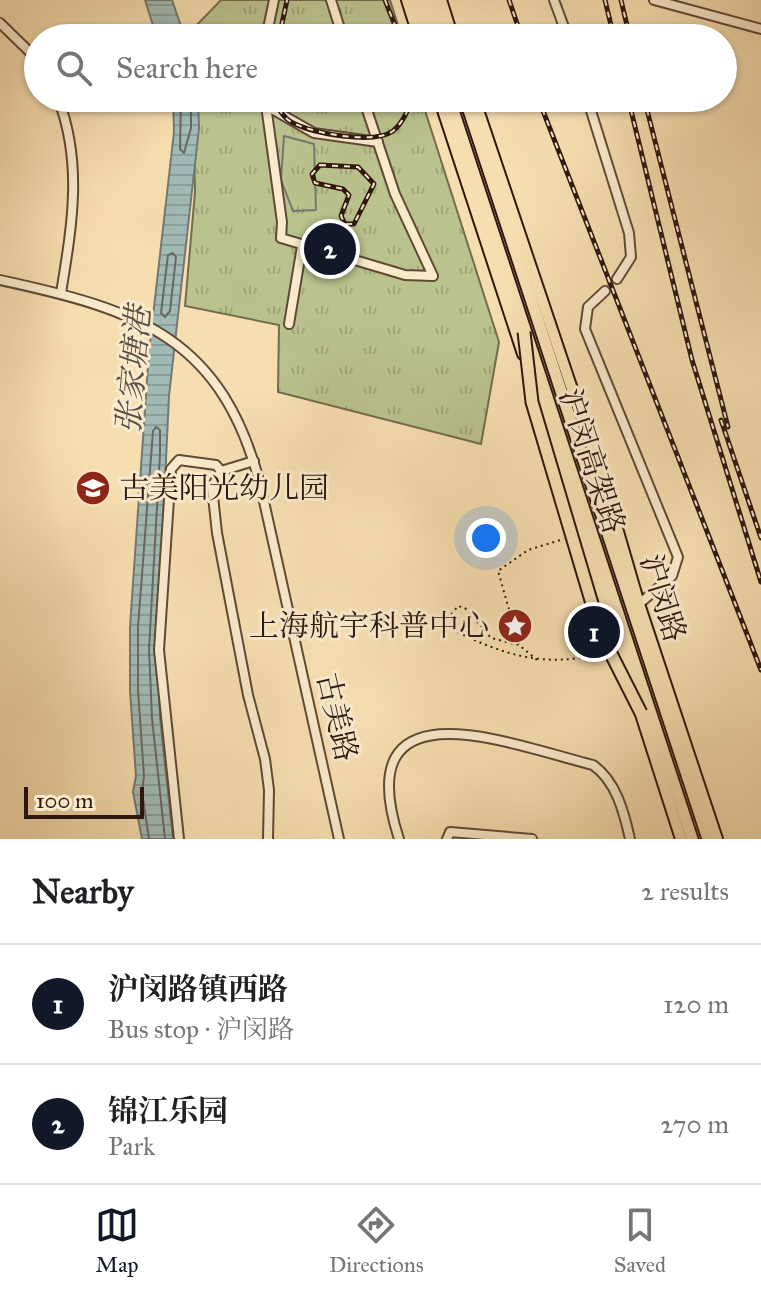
<!DOCTYPE html>
<meta charset="utf-8">
<style>
body{margin:0;font-family:"IM FELL Great Primer","Noto Serif SC",serif;background:#f6f6f6;color:#202124}
.scale{position:absolute;left:24px;bottom:20px;width:120px;box-sizing:border-box;padding-left:8px;border:4px solid #2e170e;border-top:0;font-size:22px;line-height:28px;white-space:nowrap;color:#2e170e;-webkit-text-stroke:6px #faeacc;paint-order:stroke}
.you{position:absolute;left:486px;top:538px;width:28px;height:28px;margin:-20px;border:6px solid #fff;border-radius:50%;background:#1a73e8;box-shadow:0 0 0 12px #1a73e833}
.badge{display:grid;place-items:center;width:52px;height:52px;border-radius:50%;background:#111827;color:#fff;font-size:26px;font-weight:700}
.pin{position:absolute;translate:-50% -50%;border:4px solid #fff;box-shadow:0 2px 8px #0006}
.list{margin:0;padding:0;list-style:none}
h2{display:flex;justify-content:space-between;align-items:center;height:104px;margin:0;padding:0 32px;font-size:34px}
h2 small{font-size:26px;font-weight:400;color:#757577}
.list li{display:grid;grid-template-columns:52px 1fr auto;gap:24px;align-items:center;box-sizing:border-box;height:120px;padding:0 32px;border-top:2px solid #e0e0e0}
.list b{display:block;font-size:30px;white-space:nowrap}
.list p{margin:0;font-size:26px;white-space:nowrap;color:#757577}
.list em{font-size:26px;font-style:normal;color:#757577}
.icon{flex:none;width:44px;height:44px;fill:none;stroke:currentColor;stroke-width:2;stroke-linecap:round;stroke-linejoin:round}
.map{position:relative;flex:none;width:761px;height:839px;overflow:hidden}
.search{position:absolute;background:#fff;box-shadow:0 2px 6px #0004;left:24px;right:24px;top:24px;height:88px;display:flex;align-items:center;gap:20px;box-sizing:border-box;padding:0 28px;border-radius:44px;color:#757577;font-size:30px}
.sheet{height:344px;background:#fff}
nav{display:flex;justify-content:space-around;align-items:center;box-sizing:border-box;height:112px;border-top:2px solid #e0e0e0;background:#fff;font-size:22px;color:#757577}
nav a{display:grid;justify-items:center;gap:4px}
nav .on{color:#111827}
.map>svg:first-child{display:block}
.park{fill:url(#park-tufts);stroke:#746c4e;stroke-width:2}
.water{fill:url(#water-rules);stroke:#737972;stroke-width:2}
.lines{fill:none;stroke-linecap:round;stroke-linejoin:round}
.shore{stroke:#686862;stroke-width:2}
.stream{stroke:#737972;stroke-width:2}
.minor-tunnel{stroke:#cfb690;stroke-width:8;stroke-dasharray:8 4;stroke-linecap:butt}
.minor-casing{stroke:#604936;stroke-width:12}
.major-casing{stroke:#2e170e;stroke-width:14}
.highway-casing{stroke:#2e170e;stroke-width:15}
.path{stroke:#2e170e;stroke-width:2;stroke-dasharray:2 4;stroke-linecap:butt}
.minor{stroke:#faeacc;stroke-width:8}
.major{stroke:#f7deb0;stroke-width:10}
.highway{stroke:#f7deb0;stroke-width:11}
.rail-casing{stroke:#2e170e;stroke-width:5}
.rail{stroke:#faeacc;stroke-width:2;stroke-dasharray:6;stroke-linecap:butt}
.highway-bridge-casing{stroke:#2e170e;stroke-width:15;stroke-linecap:butt}
.highway-bridge{stroke:#f7deb0;stroke-width:11}
.labels{text-anchor:middle;stroke-width:6;stroke-linejoin:round;paint-order:stroke}
.street-label{font-size:30px;fill:#2e170e;stroke:#faeacc}
.poi-label{font-size:30px;fill:#2e170e;stroke:#faeacc;text-anchor:start}
.water-label{font-size:32px;font-style:italic;fill:#565048;stroke:#faeacc}
</style>
<div class="map">
<svg width="761" height="839" viewBox="0 0 761 839">
<defs>
<pattern id="park-tufts" width="24" height="20" patternUnits="userSpaceOnUse" patternTransform="scale(2)"><rect width="24" height="20" fill="#bac28d"/><path d="M3 7l-1-3M5 7V3M7 7l1-3M15 17l-1-3M17 17v-4M19 17l1-3" fill="none" stroke="#a0a678"/></pattern>
<pattern id="water-rules" width="6" height="5" patternUnits="userSpaceOnUse" patternTransform="scale(2)"><rect width="6" height="5" fill="#a1bab5"/><path d="M0 2.5h6" fill="none" stroke="#8b9f9a"/></pattern>
</defs>
<rect width="100%" height="100%" fill="#f7deb0"/>
<filter id="stains"><feTurbulence type="fractalNoise" baseFrequency=".0025" numOctaves="4"/><feColorMatrix values="0 0 0 0 .2 0 0 0 0 .09 0 0 0 0 .02 0 0 0 .5 -.17"/></filter>
<radialGradient id="worn" r=".72"><stop offset=".6" stop-color="#630" stop-opacity="0"/><stop offset="1" stop-color="#630" stop-opacity=".3"/></radialGradient>
<g class="park">
<path d="M 221,0 L 390,0 L 402,38 L 190,38 L 189,33 Z"/>
<path d="M 193,98 L 421,98 L 499,342 L 481,444 L 278,392 L 279,325 L 185,306 L 195,192 Z"/>
</g>
<g class="water">
<path d="M 145,0 L 172,0 L 185,38 L 157,38 Z"/>
<path d="M 173,98 L 198,98 L 199,128 L 169,396 L 157,649 L 160,718 L 173,839 L 142,839 L 133,792 L 136,776 L 130,691 L 130,627 L 149,351 L 174,132 Z"/>
</g>
<g class="lines">
<g class="shore">
<path d="M 181,98 L 180,149 L 184,153 L 191,128 L 191,98"/>
<path d="M 173,253 L 176,257 L 170,311 L 165,317 L 161,313 L 168,255 Z"/>
<path d="M 149,839 L 142,792 L 144,776 L 138,690 L 138,627 L 153,431 L 156,427 L 160,430 L 160,454 L 149,649 L 152,718 L 165,839"/>
</g>
<path class="stream" d="M 284,136 L 314,144 L 316,210 L 293,211 L 281,180 Z"/>
<path class="minor-tunnel" d="M 605,291 L 617,279"/>
<g class="minor-casing">
<g id="minor">
<path d="M 331,0 L 343,38"/>
<path d="M 554,0 L 568,38"/>
<path d="M 654,0 L 761,29"/>
<path d="M 0,23 L 38,60"/>
<path d="M 266,38 L 274,0"/>
<path d="M 58,98 C 83,164 72,225 61,293"/>
<path d="M 265,98 L 282,222 L 281,238 L 405,275 L 433,276 L 395,194 L 363,98"/>
<path d="M 587,98 L 629,233 L 631,257 L 617,279"/>
<path d="M 265,105 L 314,133 L 378,142"/>
<path d="M 0,280 C 139,310 223,337 261,488 L 339,839"/>
<path d="M 605,291 L 588,307 L 585,329 L 678,557 L 672,576 L 639,604"/>
<path d="M 289,324 L 302,246"/>
<path d="M 221,471 L 254,461"/>
<path d="M 179,839 L 159,650 L 171,469 L 179,460 L 216,465 L 221,471 L 212,487 L 217,533 L 248,695 L 265,759 L 269,790 L 268,839"/>
<path d="M 399,839 C 347,679 510,744 593,765 C 616,781 624,812 630,839"/>
<path d="M 447,839 L 450,832 L 532,839"/>
</g>
</g>
<g class="major-casing">
<g id="major">
<path d="M 407,0 L 419,38"/>
<path d="M 423,0 L 436,38"/>
<path d="M 441,0 L 453,38"/>
<path d="M 439,98 L 523,354"/>
<path d="M 474,98 L 605,487 L 639,604 L 717,839"/>
<path d="M 533,384 L 634,692"/>
<path d="M 639,708 L 681,839"/>
</g>
</g>
<g class="highway-casing">
<g id="highway">
<path d="M 417,0 L 430,38"/>
<path d="M 433,0 L 445,38"/>
<path d="M 449,98 L 692,839"/>
<path d="M 465,98 L 708,839"/>
</g>
</g>
<g class="path">
<path d="M 519,644 L 498,571 L 528,550 L 564,539"/>
<path d="M 537,660 L 519,645 L 491,638 L 465,608 L 458,606 L 451,615 L 451,629 C 504,655 542,668 600,654"/>
</g>
<use href="#minor" class="minor"/>
<use href="#major" class="major"/>
<use href="#highway" class="highway"/>
<g class="rail-casing">
<g id="rail">
<path d="M 385,0 L 400,38"/>
<path d="M 509,0 L 522,38"/>
<path d="M 605,0 L 614,38"/>
<path d="M 621,0 L 630,38"/>
<path d="M 279,38 L 287,0"/>
<path d="M 273,98 C 278,108 283,118 293,123 C 313,133 373,145 393,131 C 402,124 409,109 412,98"/>
<path d="M 538,98 L 761,670"/>
<path d="M 628,98 L 692,360 L 761,582"/>
<path d="M 644,98 L 728,427"/>
<path d="M 320,165 L 358,167 L 374,184 L 354,224 L 345,224 L 341,216 L 349,195 L 343,189 L 315,183 L 312,174 Z"/>
<path d="M 721,420 L 761,538"/>
</g>
</g>
<use href="#rail" class="rail"/>
<g class="highway-bridge-casing">
<path id="highway-bridge" d="M 524,332 L 532,402 L 601,634 L 641,713"/>
</g>
<use href="#highway-bridge" class="highway-bridge"/>
</g>
<defs>
<g id="school-disc" transform="scale(1.8)"><circle r="9.5" fill="#8f2418" stroke="#faeacc"/><path d="M0-5L7-2L0 1L-7-2ZM-4 1L0 2.5L4 1V4Q0 6-4 4Z" fill="#fff"/></g>
<g id="sight-disc" transform="scale(1.8)"><circle r="9.5" fill="#8f2418" stroke="#faeacc"/><path d="M0-6L1.8-2.2L6-1.7L2.9 1.2L3.7 5.4L0 3.3L-3.7 5.4L-2.9 1.2L-6-1.7L-1.8-2.2Z" fill="#fff"/></g>
</defs>
<g fill-rule="evenodd">
<use href="#school-disc" x="93" y="488"/>
<use href="#sight-disc" x="515" y="626"/>
</g>
<g class="labels">
<g class="street-label">
<text transform="translate(592 461) rotate(72)" y="10">沪闵高架路</text>
<text transform="translate(663 598) rotate(73)" y="10">沪闵路</text>
<text transform="translate(337 717) rotate(77)" y="10">古美路</text>
</g>
<g class="poi-label">
<text x="119" y="498">古美阳光幼儿园</text>
<text x="489" y="636" text-anchor="end">上海航宇科普中心</text>
</g>
<g class="water-label">
<text transform="translate(133 370) rotate(-85)" y="11">张家塘港</text>
</g>
</g>
<rect width="100%" height="100%" filter="url(#stains)"/>
<rect width="100%" height="100%" fill="url(#worn)"/>
</svg>
<div class="scale">100 m</div>
<div class="you"></div>
<div class="pin badge" style="left:594px;top:632px">1</div>
<div class="pin badge" style="left:330px;top:249px">2</div>
<div class="search"><svg class="icon" aria-label="search" viewBox="0 0 24 24"><circle cx="10" cy="10" r="6"/><path d="M15 15l6 6"/></svg>Search here</div>
</div>
<section class="sheet">
<h2>Nearby<small>2 results</small></h2>
<ul class="list">
<li><span class="badge">1</span><div><b>沪闵路镇西路</b><p>Bus stop · 沪闵路</p></div><em>120 m</em></li>
<li><span class="badge">2</span><div><b>锦江乐园</b><p>Park</p></div><em>270 m</em></li>
</ul>
</section>
<nav>
<a class="on"><svg class="icon" aria-label="map" viewBox="0 0 24 24"><path d="M3 6l6-2 6 2 6-2v14l-6 2-6-2-6 2zM9 4v14M15 6v14"/></svg>Map</a>
<a><svg class="icon" aria-label="directions" viewBox="0 0 24 24"><path d="M12 3l9 9-9 9-9-9zM9 14v-3h6M13 9l2 2-2 2"/></svg>Directions</a>
<a><svg class="icon" aria-label="saved" viewBox="0 0 24 24"><path d="M7 4h10v16l-5-4-5 4z"/></svg>Saved</a>
</nav>
